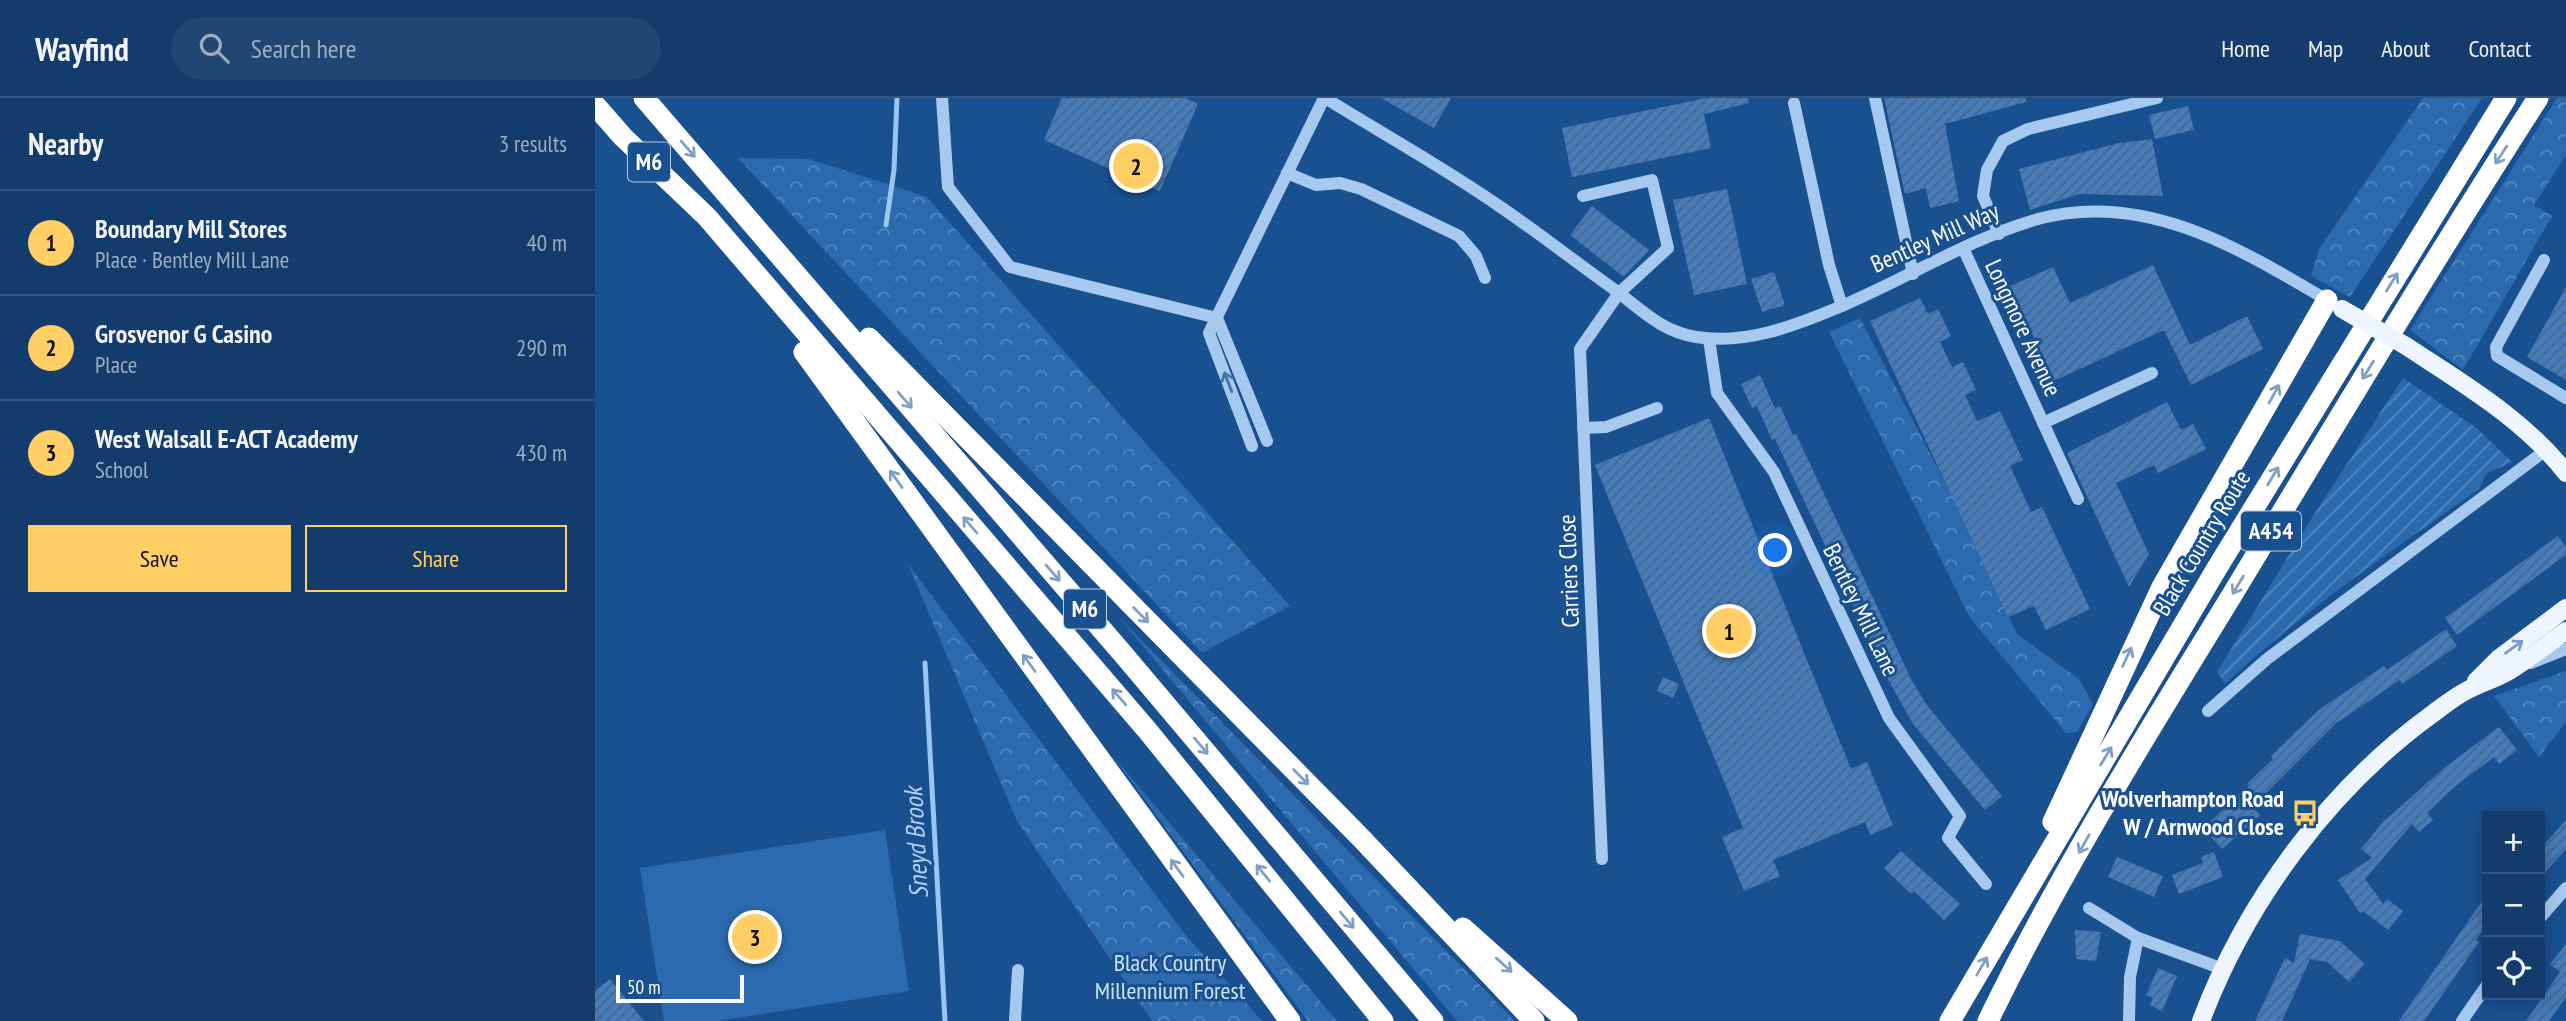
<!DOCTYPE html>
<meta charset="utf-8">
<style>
body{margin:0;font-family:"PT Sans Narrow",sans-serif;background:#204774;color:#f1f3f6}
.controls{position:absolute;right:21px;bottom:21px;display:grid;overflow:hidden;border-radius:0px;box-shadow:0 4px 18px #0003}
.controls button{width:63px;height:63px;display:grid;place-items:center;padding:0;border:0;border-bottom:2px solid #32567f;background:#133c6c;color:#f1f3f6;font:35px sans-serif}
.scale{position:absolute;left:21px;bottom:18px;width:128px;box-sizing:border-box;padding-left:7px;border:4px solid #fff;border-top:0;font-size:19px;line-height:24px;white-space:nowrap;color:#fff;-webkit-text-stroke:5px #195090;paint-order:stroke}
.you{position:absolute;left:1181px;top:453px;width:24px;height:24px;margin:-18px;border:5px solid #fff;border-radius:50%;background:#1a73e8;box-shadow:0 0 0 10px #1a73e833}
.badge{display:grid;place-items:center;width:46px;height:46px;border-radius:50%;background:#ffce64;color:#111;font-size:23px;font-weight:700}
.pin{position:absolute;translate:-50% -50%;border:4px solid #fff;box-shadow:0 2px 7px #0006}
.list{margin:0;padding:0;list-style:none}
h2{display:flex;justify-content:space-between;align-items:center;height:91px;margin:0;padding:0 28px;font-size:30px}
h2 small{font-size:23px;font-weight:400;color:#9dadc2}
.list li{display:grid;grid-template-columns:46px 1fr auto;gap:21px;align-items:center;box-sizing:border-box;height:105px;padding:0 28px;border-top:2px solid #32567f}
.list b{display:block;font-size:26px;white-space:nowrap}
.list p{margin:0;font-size:23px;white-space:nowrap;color:#9dadc2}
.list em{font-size:23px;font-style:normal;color:#9dadc2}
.actions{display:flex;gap:14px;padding:21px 28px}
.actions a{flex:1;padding:16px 0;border:2px solid #ffce64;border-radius:0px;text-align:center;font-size:24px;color:#ffce64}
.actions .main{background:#ffce64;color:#111}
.icon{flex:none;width:38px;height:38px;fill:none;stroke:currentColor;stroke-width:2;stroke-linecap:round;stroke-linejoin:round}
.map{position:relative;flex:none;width:1971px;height:923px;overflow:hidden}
header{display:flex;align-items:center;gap:42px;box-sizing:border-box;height:98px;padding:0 35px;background:#133c6c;border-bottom:2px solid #32567f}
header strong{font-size:33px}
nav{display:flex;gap:38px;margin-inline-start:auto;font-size:24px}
.search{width:490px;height:63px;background:#204774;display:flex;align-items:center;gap:18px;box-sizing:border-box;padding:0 24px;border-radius:38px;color:#9dadc2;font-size:26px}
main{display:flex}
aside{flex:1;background:#133c6c}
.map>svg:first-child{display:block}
.forest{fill:url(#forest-crowns)}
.garden{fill:url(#garden-furrows)}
.pitch{fill:#2b6aae}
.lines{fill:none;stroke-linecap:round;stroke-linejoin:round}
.stream{stroke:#99c5f1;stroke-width:5}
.building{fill:url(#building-hatch)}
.minor{stroke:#a6c9ef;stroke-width:12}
.major{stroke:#eef5ff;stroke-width:18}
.highway{stroke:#fff;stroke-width:21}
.major-bridge{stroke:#eef5ff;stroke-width:18}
.oneway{stroke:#809fc2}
.oneway2{stroke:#4374ac}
.oneway3{stroke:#799ac2}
.labels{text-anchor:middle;stroke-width:6;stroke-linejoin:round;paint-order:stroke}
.shield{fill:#195090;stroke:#bacade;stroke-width:2}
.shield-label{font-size:23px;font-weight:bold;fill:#fff}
.street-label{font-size:24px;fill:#fff;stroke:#195090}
.poi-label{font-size:24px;font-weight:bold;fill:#fff;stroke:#195090;text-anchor:end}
.park-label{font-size:24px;fill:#cde3fb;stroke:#195090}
.water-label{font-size:26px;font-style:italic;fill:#b2d3f6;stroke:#195090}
</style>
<header>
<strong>Wayfind</strong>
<div class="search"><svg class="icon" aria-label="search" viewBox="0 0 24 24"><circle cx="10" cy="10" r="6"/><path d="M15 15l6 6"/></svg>Search here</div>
<nav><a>Home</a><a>Map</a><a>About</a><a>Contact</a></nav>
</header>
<main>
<aside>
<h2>Nearby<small>3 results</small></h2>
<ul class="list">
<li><span class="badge">1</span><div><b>Boundary Mill Stores</b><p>Place · Bentley Mill Lane</p></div><em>40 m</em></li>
<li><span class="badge">2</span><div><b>Grosvenor G Casino</b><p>Place</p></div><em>290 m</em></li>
<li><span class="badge">3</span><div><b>West Walsall E-ACT Academy</b><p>School</p></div><em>430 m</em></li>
</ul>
<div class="actions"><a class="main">Save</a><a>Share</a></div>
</aside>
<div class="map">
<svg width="1971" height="923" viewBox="0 0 1971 923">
<defs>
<pattern id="forest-crowns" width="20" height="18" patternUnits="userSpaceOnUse" patternTransform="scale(1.75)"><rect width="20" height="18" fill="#2b6aae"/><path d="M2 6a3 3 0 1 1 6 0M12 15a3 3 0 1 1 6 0" fill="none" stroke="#5588be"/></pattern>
<pattern id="garden-furrows" width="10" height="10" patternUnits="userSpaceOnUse" patternTransform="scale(1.75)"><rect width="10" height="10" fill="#2b6aae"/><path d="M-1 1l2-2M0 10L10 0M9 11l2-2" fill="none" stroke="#5588be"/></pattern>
<pattern id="building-hatch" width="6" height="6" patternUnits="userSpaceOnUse" patternTransform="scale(1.75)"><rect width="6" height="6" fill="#457cb9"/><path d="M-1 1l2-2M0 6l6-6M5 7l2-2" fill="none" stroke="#486688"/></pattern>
</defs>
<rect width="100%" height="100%" fill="#195090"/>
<g class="forest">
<path d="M 1828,0 L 1887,0 L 1755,199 L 1716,178 L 1724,151 Z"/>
<path d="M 1962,0 L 1971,0 L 1971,57 L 1939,107 L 1957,118 L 1868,272 L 1815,232 Z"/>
<path d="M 143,60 L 214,61 L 332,99 L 695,508 L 607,555 Z"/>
<path d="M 1265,220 L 1356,396 L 1422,536 L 1484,581 L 1498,606 L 1482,634 L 1471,635 L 1375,520 L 1234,234 Z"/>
<path d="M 313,466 L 589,835 L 667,923 L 557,923 L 422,723 Z"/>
<path d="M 521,516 L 920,923 L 862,923 Z"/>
<path d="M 1971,573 L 1971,624 L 1944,659 L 1899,598 Z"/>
<path d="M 517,657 L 742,923 L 713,923 Z"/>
</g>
<path class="garden" d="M 1808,280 L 1883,331 L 1917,364 L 1891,376 L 1884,391 C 1797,453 1709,512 1630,586 L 1622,574 L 1718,418 Z"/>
<path class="pitch" d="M 290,732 L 314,893 L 123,923 L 69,923 L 45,770 Z"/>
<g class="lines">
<g class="stream">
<path d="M 291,127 L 299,72 L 302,0"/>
<path d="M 330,565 L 350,923"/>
</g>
</g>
<g class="building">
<path d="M 467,0 L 591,0 L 603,6 L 565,93 L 449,42 Z"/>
<path d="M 786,0 L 856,0 L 839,30 Z"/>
<path d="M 1111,0 L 1153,0 L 1154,5 L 1109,16 L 1116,50 L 977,79 L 967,30 Z"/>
<path d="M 1289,0 L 1431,0 L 1431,4 L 1350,26 L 1364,103 L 1335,110 L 1331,90 L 1310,96 Z"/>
<path d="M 1593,8 L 1599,32 L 1560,41 L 1554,17 Z"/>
<path d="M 1557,41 L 1568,98 L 1484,96 L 1435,112 L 1424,71 L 1524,45 Z"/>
<path d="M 1132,91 L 1152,186 L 1099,197 L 1078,102 Z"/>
<path d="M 997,108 L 1054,152 L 1029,179 L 975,137 Z"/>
<path d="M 1558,167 L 1595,247 L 1652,218 L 1668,251 L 1596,287 L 1569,232 L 1459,283 L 1415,188 L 1458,169 L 1475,205 Z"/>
<path d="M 1179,174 L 1190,207 L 1167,214 L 1156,181 Z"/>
<path d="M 1971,189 L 1971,282 L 1932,259 Z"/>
<path d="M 1325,200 L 1333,216 L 1343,211 L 1356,238 L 1345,244 L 1357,269 L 1368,264 L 1381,292 L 1370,297 L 1382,323 L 1405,313 L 1428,362 L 1415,368 L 1436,414 L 1447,409 L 1495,511 L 1451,532 L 1439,508 L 1413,519 L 1275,223 Z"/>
<path d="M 1165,277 L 1180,310 L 1185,308 L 1198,337 L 1201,336 L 1316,581 L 1331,606 L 1407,698 L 1390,712 L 1318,626 L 1294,583 L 1180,341 L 1177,342 L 1162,308 L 1157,310 L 1146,286 Z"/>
<path d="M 1572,304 L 1586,332 L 1598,326 L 1611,351 L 1563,375 L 1559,367 L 1521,385 L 1554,456 L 1534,489 L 1472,355 Z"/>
<path d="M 1114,320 L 1256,671 L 1272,664 L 1298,727 L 1275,737 L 1270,724 L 1178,762 L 1185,778 L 1149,793 L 1127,739 L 1148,730 L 1000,367 Z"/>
<path d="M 1963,438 L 1971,449 L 1971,457 L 1862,537 L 1850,520 Z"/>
<path d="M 1851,531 L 1862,548 L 1807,586 L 1805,582 L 1740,626 L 1657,709 L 1665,717 L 1627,751 L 1608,730 L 1654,688 L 1652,686 L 1678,661 L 1676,658 L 1725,611 L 1789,568 L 1792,572 Z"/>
<path d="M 1068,579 L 1084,586 L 1078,600 L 1062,593 Z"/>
<path d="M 1904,629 L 1922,652 L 1904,666 L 1899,659 L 1858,690 L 1832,715 L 1838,722 L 1824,734 L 1817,726 L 1770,781 L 1788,806 L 1792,801 L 1808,813 L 1793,832 L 1768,813 L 1765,815 L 1743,782 L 1777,760 L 1766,751 L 1788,724 L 1849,670 Z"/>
<path d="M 1971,722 L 1971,751 L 1945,780 L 1945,751 Z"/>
<path d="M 1306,753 L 1365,806 L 1349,822 L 1319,793 L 1316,796 L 1289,770 Z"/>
<path d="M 1619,754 L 1628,779 L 1584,796 L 1577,777 L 1608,765 L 1606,759 Z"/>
<path d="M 1522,759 L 1568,778 L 1559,799 L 1513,779 Z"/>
<path d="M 1892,796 L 1892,827 L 1881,842 L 1884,844 L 1829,923 L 1804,923 Z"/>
<path d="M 1480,832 L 1506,834 L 1501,863 L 1481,861 Z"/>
<path d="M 1705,836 L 1745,843 L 1770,866 L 1754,884 L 1732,864 L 1715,861 L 1687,923 L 1660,923 L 1690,860 L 1699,865 Z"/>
<path d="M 1971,846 L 1971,899 L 1954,923 L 1931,923 L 1965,874 L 1955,866 Z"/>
<path d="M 1563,870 L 1582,878 L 1567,913 L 1555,907 L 1558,900 L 1551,897 Z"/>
<path d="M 15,881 L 49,923 L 0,923 L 0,893 Z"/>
</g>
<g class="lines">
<g class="minor">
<path d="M 347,0 L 353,89 L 415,169 L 622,220"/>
<path d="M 730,0 C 788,36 850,70 907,110 C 945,136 982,165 1020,192 C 1048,213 1066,233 1101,239 C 1150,247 1199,228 1242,210 C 1309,182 1373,141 1443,121 C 1549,92 1644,150 1732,202"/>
<path d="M 1280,0 L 1318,176"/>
<path d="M 1199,5 L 1234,167 L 1247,208"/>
<path d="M 692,75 L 721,87 L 745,85 L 766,91 L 864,138 L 881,158 L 890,180"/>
<path d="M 988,98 L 1057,82 L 1073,150 L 1024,195 L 985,251 L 1007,761"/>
<path d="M 1404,136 L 1388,98 L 1392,72 L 1408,43 L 1433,31 L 1562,0"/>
<path d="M 1369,152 L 1483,401"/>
<path d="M 1949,162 L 1901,249 L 1902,258 L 1971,300"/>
<path d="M 622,220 L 672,343"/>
<path d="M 1114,241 L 1122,295 L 1179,374 L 1294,620 L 1365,718 L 1353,740 L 1391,786"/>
<path d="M 1448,325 L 1557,275"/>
<path d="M 988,330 L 1011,329 L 1062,310"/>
<path d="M 657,348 L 614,235 L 729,0"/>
<path d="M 1936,565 L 1971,551"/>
<path d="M 1613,613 L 1672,561 L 1951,352"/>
<path d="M 1494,810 L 1543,840 L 1628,871"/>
<path d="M 1945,820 L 1971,790"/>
<path d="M 420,923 L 423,872"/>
<path d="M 1534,923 L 1535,879 L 1543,840"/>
<path d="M 1867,923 L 1892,887"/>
</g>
<g class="major">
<path d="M 1811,248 C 1867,285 1929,321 1971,375"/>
<path d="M 1881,583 L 1903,561 L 1971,510"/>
<path d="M 1606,923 C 1651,804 1733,692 1836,617 C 1847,609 1859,599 1871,593 C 1885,585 1901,581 1914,573 C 1934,561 1952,546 1971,533"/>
</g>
<g class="highway">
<path d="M 49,0 L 528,556 L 838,923"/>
<path d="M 0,7 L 28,39 L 112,119 L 552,632 L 788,923"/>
<path d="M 274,240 L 767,741 L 939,923"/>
<path d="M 209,254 L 695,923"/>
<path d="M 1458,724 L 1567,489 L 1732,202"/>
<path d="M 868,830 L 972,923"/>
<path d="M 1355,923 L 1622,470 L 1911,0"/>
<path d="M 1393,923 C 1464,776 1552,636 1637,497 C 1738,330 1838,163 1943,0"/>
</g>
<path class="major-bridge" d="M 1747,211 L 1811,248"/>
</g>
<defs><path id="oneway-shaft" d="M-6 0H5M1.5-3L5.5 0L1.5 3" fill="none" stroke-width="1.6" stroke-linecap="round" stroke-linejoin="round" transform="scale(1.75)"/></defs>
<g class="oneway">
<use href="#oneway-shaft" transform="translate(93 51) rotate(49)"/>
<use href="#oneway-shaft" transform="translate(1906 57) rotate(123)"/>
<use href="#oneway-shaft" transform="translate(1797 184) rotate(-58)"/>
<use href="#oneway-shaft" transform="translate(1773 272) rotate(122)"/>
<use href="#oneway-shaft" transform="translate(1679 296) rotate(-61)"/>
<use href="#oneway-shaft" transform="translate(310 302) rotate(49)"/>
<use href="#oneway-shaft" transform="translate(1678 378) rotate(-59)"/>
<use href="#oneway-shaft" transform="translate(301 381) rotate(-126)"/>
<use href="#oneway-shaft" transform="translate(375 427) rotate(-131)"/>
<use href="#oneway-shaft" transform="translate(458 475) rotate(49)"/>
<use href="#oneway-shaft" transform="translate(1643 487) rotate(121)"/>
<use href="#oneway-shaft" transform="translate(546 517) rotate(45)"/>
<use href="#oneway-shaft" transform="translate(1532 559) rotate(-65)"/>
<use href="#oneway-shaft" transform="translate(434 565) rotate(-126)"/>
<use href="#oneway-shaft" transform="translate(524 599) rotate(-131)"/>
<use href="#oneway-shaft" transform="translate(606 648) rotate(50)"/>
<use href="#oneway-shaft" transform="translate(1511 658) rotate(-59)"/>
<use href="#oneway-shaft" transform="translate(706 679) rotate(45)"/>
<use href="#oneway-shaft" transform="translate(1489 746) rotate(119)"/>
<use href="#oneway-shaft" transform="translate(582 770) rotate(-126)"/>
<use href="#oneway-shaft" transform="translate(668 775) rotate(-129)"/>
<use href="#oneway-shaft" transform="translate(752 822) rotate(50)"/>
<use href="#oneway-shaft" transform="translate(909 867) rotate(42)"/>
<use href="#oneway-shaft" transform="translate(1387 868) rotate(-60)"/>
</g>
<use class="oneway2" href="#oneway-shaft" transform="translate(633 284) rotate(-111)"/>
<use class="oneway3" href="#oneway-shaft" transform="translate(1919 549) rotate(-36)"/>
<defs>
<g id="bus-bare" transform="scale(2.1)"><path d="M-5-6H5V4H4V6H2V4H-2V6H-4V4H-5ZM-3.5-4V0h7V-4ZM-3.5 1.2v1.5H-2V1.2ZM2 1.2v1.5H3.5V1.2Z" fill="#ffce64" stroke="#195090" stroke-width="2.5" paint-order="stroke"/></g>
</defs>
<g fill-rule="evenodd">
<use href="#bus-bare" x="1710" y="715"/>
</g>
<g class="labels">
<g class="shield">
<rect x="33" y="44.5" width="42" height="39" rx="5"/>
<rect x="1646" y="413.5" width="60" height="39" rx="5"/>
<rect x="469" y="491.5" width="42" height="39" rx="5"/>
</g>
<g class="shield-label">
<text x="54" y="72">M6</text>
<text x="1676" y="441">A454</text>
<text x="490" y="519">M6</text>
</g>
<g class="street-label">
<text transform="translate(1340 140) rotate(-24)" y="8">Bentley Mill Way</text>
<text transform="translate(1428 230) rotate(65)" y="8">Longmore Avenue</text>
<text transform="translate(1607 445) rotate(-59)" y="8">Black Country Route</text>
<text transform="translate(974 473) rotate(-92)" y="8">Carriers Close</text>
<text transform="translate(1266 512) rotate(64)" y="8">Bentley Mill Lane</text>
</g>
<g class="poi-label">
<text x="1689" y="709">Wolverhampton Road<tspan x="1689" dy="28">W / Arnwood Close</tspan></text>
</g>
<g class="park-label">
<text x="575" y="873">Black Country<tspan x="575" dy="28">Millennium Forest</tspan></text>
</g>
<g class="water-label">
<text transform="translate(321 745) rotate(-93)" y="9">Sneyd Brook</text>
</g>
</g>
</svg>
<div class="controls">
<button>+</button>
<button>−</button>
<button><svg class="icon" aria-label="locate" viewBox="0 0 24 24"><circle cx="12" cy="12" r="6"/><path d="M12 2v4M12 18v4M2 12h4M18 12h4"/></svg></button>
</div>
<div class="scale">50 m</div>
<div class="you"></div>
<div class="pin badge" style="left:1134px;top:533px">1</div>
<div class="pin badge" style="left:541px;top:68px">2</div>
<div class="pin badge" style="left:160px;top:839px">3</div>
</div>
</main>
